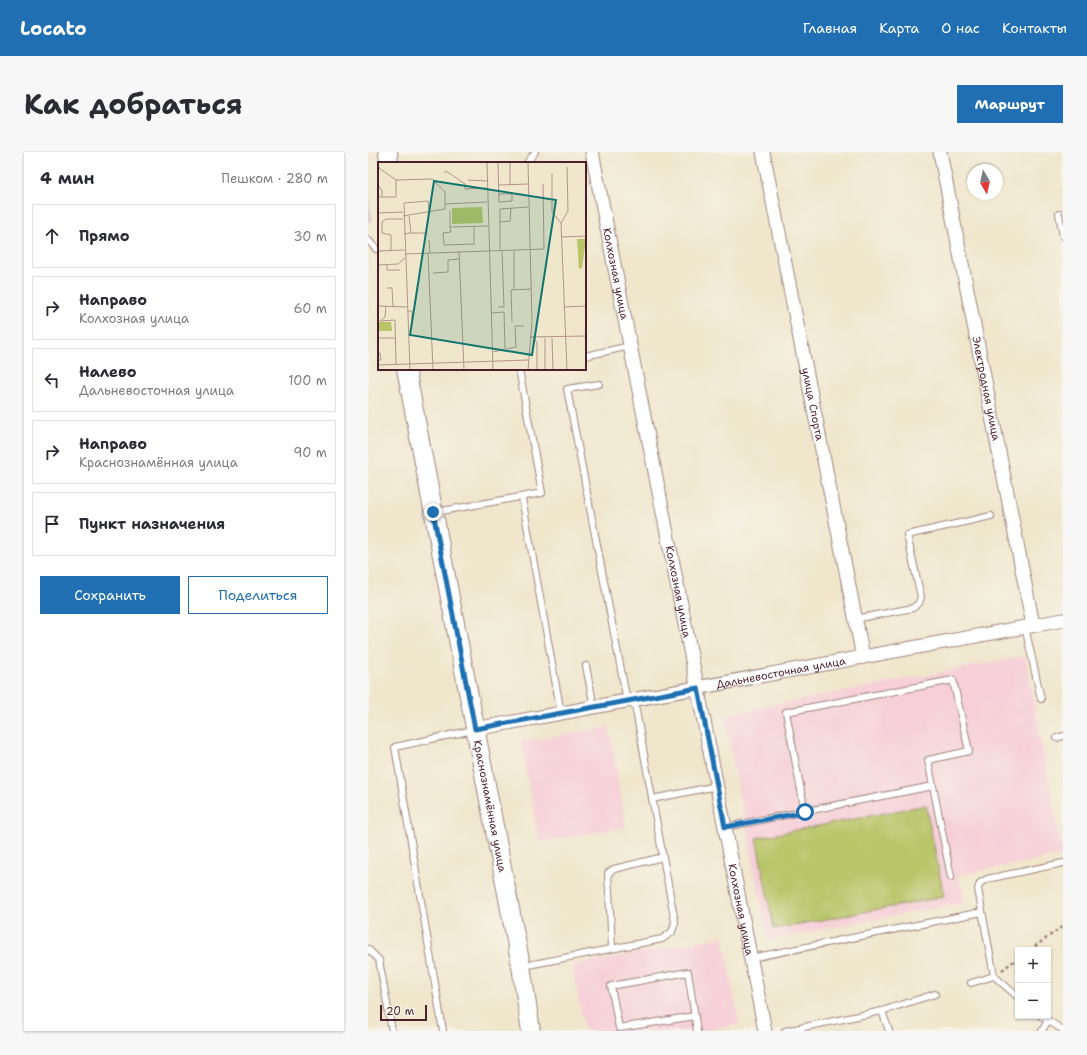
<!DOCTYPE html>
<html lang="ru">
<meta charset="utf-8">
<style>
body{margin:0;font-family:"Shantell Sans",sans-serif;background:#f7f7f7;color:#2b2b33}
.controls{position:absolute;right:12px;bottom:12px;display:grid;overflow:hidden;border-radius:0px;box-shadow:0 1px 3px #0004}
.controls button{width:36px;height:36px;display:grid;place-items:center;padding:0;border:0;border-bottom:1px solid #e1e1e2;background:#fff;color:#2b2b33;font:20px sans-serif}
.compass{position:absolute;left:599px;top:12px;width:36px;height:36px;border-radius:50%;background:#fff;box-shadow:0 1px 3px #0004;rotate:171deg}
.scale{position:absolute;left:12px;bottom:10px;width:47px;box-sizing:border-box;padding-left:4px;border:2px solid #4a1f2b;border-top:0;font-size:11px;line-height:14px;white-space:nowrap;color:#4a1f2b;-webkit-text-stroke:3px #f7f3e8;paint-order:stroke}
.stop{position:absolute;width:12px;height:12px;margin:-9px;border:3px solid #1f6fb2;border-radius:50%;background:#fff}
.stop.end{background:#1f6fb2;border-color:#fff;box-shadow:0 1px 4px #0008}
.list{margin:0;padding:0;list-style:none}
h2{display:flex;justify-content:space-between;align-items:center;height:52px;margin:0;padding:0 16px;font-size:17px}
h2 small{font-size:13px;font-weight:400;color:#7c7c81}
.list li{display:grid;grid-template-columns:26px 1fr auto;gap:12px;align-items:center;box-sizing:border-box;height:64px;margin:0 8px 8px;padding:0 8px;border:1px solid #e1e1e2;border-radius:0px}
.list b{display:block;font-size:15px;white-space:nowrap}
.list p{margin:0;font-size:13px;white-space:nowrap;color:#7c7c81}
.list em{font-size:13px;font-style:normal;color:#7c7c81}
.actions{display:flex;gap:8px;padding:12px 16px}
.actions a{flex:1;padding:9px 0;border:1px solid #1f6fb2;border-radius:0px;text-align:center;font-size:14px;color:#1f6fb2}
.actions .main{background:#1f6fb2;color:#fff}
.icon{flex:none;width:22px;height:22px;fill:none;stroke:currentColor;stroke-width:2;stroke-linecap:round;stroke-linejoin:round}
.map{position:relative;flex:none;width:695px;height:879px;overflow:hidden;border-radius:0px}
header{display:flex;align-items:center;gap:24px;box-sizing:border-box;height:56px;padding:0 20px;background:#1f6fb2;color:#fff}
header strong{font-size:19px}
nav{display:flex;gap:22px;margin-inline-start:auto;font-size:14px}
.intro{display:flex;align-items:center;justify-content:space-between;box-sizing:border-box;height:96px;padding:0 24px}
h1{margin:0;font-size:28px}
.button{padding:10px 18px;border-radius:0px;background:#1f6fb2;color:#fff;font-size:14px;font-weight:700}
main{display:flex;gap:24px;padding:0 24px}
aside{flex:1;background:#fff;border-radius:0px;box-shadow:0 1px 3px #0004}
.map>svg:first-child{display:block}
.built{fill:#f6cfd8}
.industrial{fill:#d1bdca}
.green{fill:#b8c567;stroke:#817249}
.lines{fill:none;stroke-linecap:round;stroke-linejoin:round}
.lane-casing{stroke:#9d827c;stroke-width:8}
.street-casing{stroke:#9d827c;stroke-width:15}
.secondary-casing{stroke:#9d827c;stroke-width:20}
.path{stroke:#9d827c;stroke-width:2.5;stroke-dasharray:3 3;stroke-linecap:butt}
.lane{stroke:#fff;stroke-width:6}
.street{stroke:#fff;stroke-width:13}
.secondary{stroke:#fff;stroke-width:18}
.route{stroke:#1f6fb2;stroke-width:5}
.labels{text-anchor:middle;stroke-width:3;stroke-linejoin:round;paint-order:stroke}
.street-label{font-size:11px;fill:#4a1f2b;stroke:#f7f3e8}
.inset-road{fill:none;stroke:#ae968c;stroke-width:1}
.view{fill:#0f766e;fill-opacity:0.15;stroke:#0f766e;stroke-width:2}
.inset-edge{fill:none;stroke:#4a1f2b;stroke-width:2}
</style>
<header>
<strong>Locato</strong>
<nav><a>Главная</a><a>Карта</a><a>О нас</a><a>Контакты</a></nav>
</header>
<div class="intro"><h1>Как добраться</h1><a class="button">Маршрут</a></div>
<main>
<aside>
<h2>4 мин<small>Пешком · 280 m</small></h2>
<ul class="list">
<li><svg class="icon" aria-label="ahead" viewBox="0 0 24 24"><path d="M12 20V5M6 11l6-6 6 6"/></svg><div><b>Прямо</b></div><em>30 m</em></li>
<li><svg class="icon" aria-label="right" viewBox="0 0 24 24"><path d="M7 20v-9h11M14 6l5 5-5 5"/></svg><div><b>Направо</b><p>Колхозная улица</p></div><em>60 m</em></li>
<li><svg class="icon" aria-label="left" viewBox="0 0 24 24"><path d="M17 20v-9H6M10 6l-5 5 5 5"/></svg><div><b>Налево</b><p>Дальневосточная улица</p></div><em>100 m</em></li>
<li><svg class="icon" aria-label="right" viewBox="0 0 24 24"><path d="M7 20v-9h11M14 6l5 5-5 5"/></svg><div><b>Направо</b><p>Краснознамённая улица</p></div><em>90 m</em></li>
<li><svg class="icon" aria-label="arrive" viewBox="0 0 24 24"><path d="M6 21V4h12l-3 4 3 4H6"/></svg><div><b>Пункт назначения</b></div></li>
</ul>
<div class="actions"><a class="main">Сохранить</a><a>Поделиться</a></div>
</aside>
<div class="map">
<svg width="695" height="879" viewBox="0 0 695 879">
<rect width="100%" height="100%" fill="#f7f3e8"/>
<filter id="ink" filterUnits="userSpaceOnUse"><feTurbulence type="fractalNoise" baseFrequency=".025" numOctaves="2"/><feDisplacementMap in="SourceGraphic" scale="8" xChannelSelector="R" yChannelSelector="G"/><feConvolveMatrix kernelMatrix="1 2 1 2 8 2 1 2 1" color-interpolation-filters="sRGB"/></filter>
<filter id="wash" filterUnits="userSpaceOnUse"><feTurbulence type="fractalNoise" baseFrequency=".012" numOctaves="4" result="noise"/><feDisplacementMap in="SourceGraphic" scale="16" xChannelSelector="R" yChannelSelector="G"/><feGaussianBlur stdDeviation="0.9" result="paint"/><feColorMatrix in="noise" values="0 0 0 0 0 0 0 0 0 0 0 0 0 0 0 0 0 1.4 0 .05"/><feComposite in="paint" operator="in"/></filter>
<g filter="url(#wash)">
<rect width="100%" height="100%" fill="#f0e6cc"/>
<g class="built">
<path d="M 657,504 L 695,703 L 591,723 L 596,750 L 400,788 L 356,563 Z"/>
<path d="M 241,575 L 258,675 L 171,690 L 153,590 Z"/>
<path d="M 355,785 L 371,872 L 331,879 L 217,879 L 204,813 Z"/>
</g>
<path class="industrial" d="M 0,42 L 4,69 L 0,70 Z"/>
<path class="green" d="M 558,653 L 576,745 L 406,777 L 388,686 Z"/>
</g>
<g filter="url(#ink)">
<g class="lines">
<g class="lane-casing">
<g id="lane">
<path d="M 159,11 L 167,0"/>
<path d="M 691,62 L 695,84"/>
<path d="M 0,88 L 8,97"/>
<path d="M 217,204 L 262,194"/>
<path d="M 231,232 L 199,237 L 259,549"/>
<path d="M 154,346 L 193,561"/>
<path d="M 68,360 L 174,341 L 151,217"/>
<path d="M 487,467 L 545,456 L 551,451 L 553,445 L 539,383 L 623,364"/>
<path d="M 657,475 L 673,547"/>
<path d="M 218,514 L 226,555"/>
<path d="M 689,586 L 695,584"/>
<path d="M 284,647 L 349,634"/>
<path d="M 437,660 L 418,560 L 585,528 L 601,599 L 560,608 L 565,634"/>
<path d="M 357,675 L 565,634 L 583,725"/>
<path d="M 244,796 L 240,721 L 246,717 L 295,705"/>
<path d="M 0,797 L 11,808 L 24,879"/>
<path d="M 383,806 L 614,760"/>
<path d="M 155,814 L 294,787 L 304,780 L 307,770 L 266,548"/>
<path d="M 603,831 L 626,824"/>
<path d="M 650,845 L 626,824 L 610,737 L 612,731 L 619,727 L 695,711"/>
<path d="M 514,859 L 567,842"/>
<path d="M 327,864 L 251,876 L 243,834 L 320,820 L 329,879"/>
<path d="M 673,864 L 695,878"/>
<path d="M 75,879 L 27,595 L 105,578"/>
<path d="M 417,879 L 514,859 L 521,879"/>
<path d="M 674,879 L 679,870"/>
</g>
</g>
<g class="street-casing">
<g id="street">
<path id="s1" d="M 224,0 L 397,879"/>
<path id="s2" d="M 395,0 L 495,505"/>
<path id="s3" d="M 572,0 L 665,473"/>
<path id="s4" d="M 107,577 L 695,468"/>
</g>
</g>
<g class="secondary-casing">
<g id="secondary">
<path d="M 20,0 L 21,11"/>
<path id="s5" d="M 38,217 L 153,814 L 163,879"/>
</g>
</g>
<g class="path">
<path d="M 662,798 L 695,774"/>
<path d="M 634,818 L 650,806"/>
</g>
<use href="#lane" class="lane"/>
<use href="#street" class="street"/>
<use href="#secondary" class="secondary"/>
</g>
</g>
<g class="lines" filter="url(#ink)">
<path class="route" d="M 65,360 L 107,577 L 330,536 L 357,675 L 437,660"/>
</g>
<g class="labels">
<g class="street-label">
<text dy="4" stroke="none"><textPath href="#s1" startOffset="124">Колхозная улица</textPath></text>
<text dy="4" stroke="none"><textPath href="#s3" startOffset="241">Электродная улица</textPath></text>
<text dy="4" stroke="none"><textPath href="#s2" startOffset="257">улица Спорта</textPath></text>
<text dy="4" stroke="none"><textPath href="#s1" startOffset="448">Колхозная улица</textPath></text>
<text dy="4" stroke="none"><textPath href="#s4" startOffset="311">Дальневосточная улица</textPath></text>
<text dy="4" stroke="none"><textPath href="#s5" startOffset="445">Краснознамённая улица</textPath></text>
<text dy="4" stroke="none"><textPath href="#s1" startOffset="772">Колхозная улица</textPath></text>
</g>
</g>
<g transform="translate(10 10)">
<rect width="208" height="208" fill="#f0e6cc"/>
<path d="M 104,45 L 105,61 L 74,62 L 74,46 ZM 199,77 L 208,77 L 204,106 L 201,107 ZM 0,160 L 13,160 L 14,169 L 0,169 Z" fill="#b8c567"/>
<path class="inset-road" d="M 0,0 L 1,6 L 18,18 L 54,17 L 67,30 L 67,47 L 25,54M 109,0 L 115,208M 120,0 L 121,40 L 134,39 L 134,32 L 121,32M 132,0 L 132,23M 150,0 L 154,160 L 150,208M 157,0 L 174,0M 189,5 L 190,49 L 183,61 L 189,208M 66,11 L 68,9 L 87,22 L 87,27 L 109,26M 174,12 L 174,50 L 183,61M 90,18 L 109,19M 0,23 L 4,29 L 4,35M 121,23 L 150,22M 0,35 L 18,35 L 18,18M 67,42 L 109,40M 72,49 L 72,65 L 110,64M 0,51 L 25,50M 122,60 L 132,59 L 133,46M 72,65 L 73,70 L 65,71 L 66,83 L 96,82 L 96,65M 33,71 L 49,71M 26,72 L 33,71 L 31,54M 184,75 L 208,74M 51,78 L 52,91M 0,89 L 27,88M 13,89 L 13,73 L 4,71 L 4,60 L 8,57 L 25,57M 122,89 L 122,47 L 150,45M 136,89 L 136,128M 81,90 L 86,208M 50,91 L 55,208M 27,92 L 166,87 L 165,22M 0,103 L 20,102 L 27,96M 9,103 L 9,108 L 22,108M 55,111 L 70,110 L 70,98 L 81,97M 9,126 L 14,126 L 15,144M 0,144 L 29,145M 120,145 L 126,145 L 124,89M 186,145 L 208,144M 29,149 L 34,149 L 34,162M 113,151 L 126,150 L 127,186M 2,159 L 17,158 L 18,202M 2,159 L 7,155 L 8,144M 134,160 L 133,128 L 153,127M 152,175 L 208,174M 155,175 L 159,181 L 159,208M 0,176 L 17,176M 167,176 L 167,208M 174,176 L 175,208M 115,190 L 138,185 L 137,164 L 146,164M 0,191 L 2,191 L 3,198 L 0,198M 0,203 L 150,198M 32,208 L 26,41 L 50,39 L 51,48"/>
<path class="view" d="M 56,19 L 178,38 L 154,193 L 32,173 Z"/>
<rect width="208" height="208" class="inset-edge"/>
</g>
</svg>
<div class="controls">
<button>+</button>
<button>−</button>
</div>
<svg class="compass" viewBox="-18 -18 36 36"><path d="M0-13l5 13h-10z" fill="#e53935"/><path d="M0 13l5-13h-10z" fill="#7c7c81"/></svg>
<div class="scale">20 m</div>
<div class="stop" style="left:437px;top:660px"></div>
<div class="stop end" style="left:65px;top:360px"></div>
</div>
</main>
